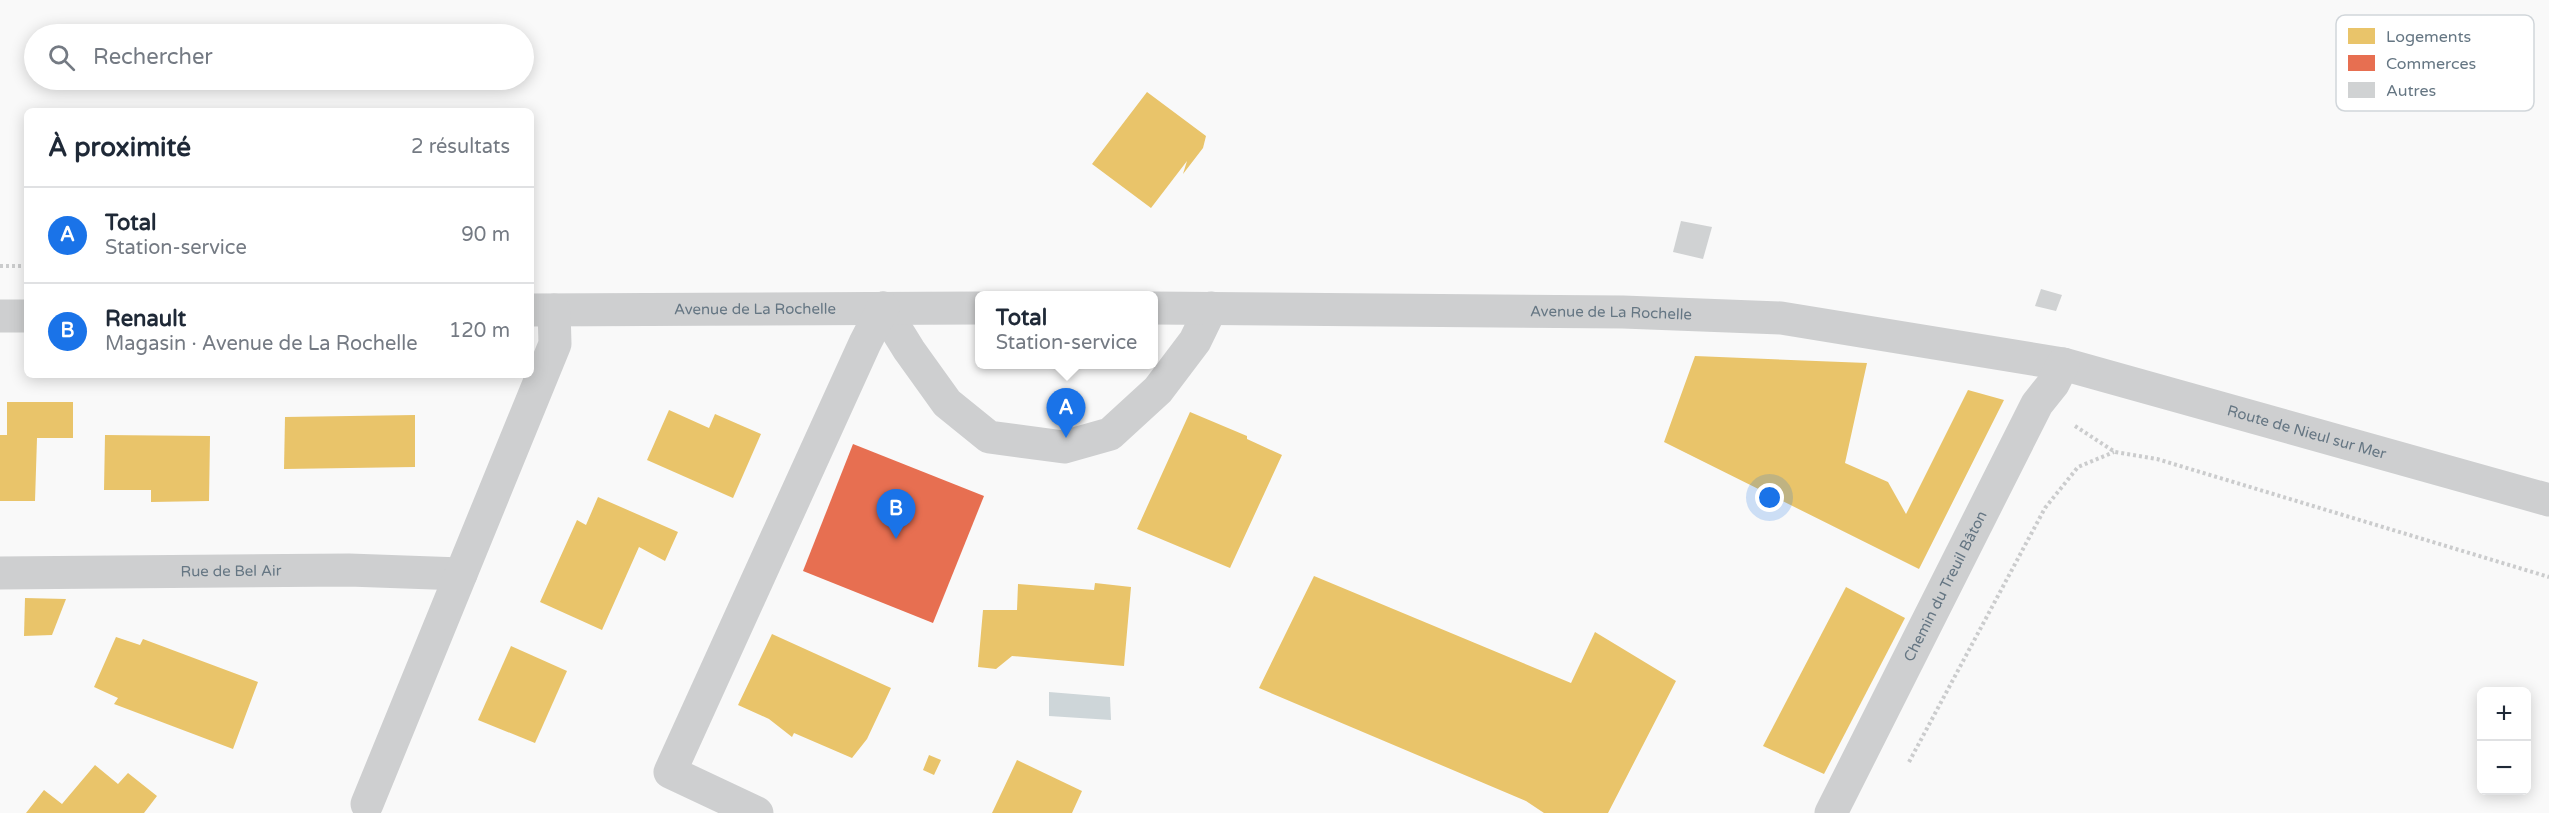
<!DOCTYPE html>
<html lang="fr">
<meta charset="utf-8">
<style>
body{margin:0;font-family:"Varela Round",sans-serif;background:#f2f2f3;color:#1f2937}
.controls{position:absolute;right:18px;bottom:18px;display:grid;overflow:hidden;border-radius:9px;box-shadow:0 3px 15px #0003}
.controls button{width:54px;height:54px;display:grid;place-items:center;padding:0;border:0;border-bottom:2px solid #e0e1e3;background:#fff;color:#1f2937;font:30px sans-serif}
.you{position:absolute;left:1770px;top:498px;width:21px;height:21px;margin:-15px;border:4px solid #fff;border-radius:50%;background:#1a73e8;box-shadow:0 0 0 9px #1a73e833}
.badge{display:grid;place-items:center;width:39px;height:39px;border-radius:50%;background:#1a73e8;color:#fff;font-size:20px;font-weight:700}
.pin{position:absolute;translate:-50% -50px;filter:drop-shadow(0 2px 3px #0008)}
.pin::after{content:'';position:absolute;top:32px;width:21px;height:18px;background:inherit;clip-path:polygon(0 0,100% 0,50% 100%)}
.popup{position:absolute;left:975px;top:291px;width:183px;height:78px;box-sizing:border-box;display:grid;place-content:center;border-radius:9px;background:#fff;filter:drop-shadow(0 2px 4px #0005);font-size:20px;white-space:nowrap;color:#747a83}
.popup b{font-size:22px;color:#1f2937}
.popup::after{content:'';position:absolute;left:50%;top:100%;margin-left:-12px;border:12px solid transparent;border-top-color:#fff}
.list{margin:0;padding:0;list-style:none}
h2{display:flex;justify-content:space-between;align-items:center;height:78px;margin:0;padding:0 24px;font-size:26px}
h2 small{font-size:20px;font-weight:400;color:#747a83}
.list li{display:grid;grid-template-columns:39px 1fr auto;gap:18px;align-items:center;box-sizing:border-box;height:96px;padding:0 24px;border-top:2px solid #e0e1e3}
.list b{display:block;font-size:22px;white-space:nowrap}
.list p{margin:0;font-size:20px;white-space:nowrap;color:#747a83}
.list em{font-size:20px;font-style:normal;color:#747a83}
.icon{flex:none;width:33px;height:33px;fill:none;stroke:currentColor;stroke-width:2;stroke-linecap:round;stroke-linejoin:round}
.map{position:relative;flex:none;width:2549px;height:813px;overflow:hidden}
.search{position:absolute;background:#fff;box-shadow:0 3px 15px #0003;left:24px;top:24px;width:510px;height:66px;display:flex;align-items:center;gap:15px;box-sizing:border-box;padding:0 21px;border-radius:33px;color:#747a83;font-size:22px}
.panel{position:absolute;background:#fff;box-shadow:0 3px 15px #0003;left:24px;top:108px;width:510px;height:270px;border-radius:9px}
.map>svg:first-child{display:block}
.water{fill:#ced6d9}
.homes{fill:#e9c46a}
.shops{fill:#e76f51}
.building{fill:#d0d2d3}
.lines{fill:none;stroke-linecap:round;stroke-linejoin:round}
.path{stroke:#cbcccd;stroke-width:4;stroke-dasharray:3 3;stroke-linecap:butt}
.minor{stroke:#cecfd0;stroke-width:33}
.labels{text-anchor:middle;stroke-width:6;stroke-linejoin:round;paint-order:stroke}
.street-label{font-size:15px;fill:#657683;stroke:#fff}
.key{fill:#fff;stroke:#d1d6da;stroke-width:1.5}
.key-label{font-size:16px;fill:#657683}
</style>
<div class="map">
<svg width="2549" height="813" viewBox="0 0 2549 813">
<rect width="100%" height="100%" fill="#f9f9f9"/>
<path class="water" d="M 1049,692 L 1110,697 L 1111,720 L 1049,716 Z"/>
<g class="homes">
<path d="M 1147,92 L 1206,136 L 1203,148 L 1183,174 L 1187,161 L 1151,208 L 1092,164 Z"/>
<path d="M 1695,356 L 1867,363 L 1845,463 L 1888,482 L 1906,514 L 1968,390 L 2004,400 L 1919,569 L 1664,442 Z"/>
<path d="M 7,402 L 73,402 L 73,438 L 37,438 L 35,501 L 0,501 L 0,435 L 7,435 Z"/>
<path d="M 669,410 L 709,428 L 715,414 L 761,434 L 733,498 L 647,460 Z"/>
<path d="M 1190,412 L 1247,436 L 1247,439 L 1282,455 L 1230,568 L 1137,529 Z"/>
<path d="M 415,415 L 415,467 L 284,469 L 285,417 Z"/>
<path d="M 105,435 L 210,436 L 209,501 L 151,502 L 151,490 L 104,490 Z"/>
<path d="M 598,497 L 678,532 L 665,561 L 639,547 L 602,630 L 540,602 L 577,520 L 586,525 Z"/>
<path d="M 1314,576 L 1571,683 L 1595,632 L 1676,681 L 1608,813 L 1544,813 L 1526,801 L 1259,688 Z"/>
<path d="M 1095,583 L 1131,587 L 1124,666 L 1012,656 L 996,669 L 978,667 L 983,610 L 1017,610 L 1018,584 L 1094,590 Z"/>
<path d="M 1846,587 L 1905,618 L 1824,774 L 1763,746 Z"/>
<path d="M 25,598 L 66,599 L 52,635 L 24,636 Z"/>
<path d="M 772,634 L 891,688 L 867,739 L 852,758 L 794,733 L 792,737 L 769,719 L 738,705 Z"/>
<path d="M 116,637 L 140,645 L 143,639 L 258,682 L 233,749 L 114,704 L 118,698 L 94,687 Z"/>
<path d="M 511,646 L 567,671 L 535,743 L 478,720 Z"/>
<path d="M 929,755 L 941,760 L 934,775 L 923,770 Z"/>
<path d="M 1017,760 L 1082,791 L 1072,813 L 992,813 Z"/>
<path d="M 95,765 L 118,784 L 128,773 L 157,796 L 144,813 L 26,813 L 44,790 L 62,804 Z"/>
</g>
<path class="shops" d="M 853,444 L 984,496 L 933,623 L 803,571 Z"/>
<g class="building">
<path d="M 1681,221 L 1712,227 L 1703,259 L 1673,252 Z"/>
<path d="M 2041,289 L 2062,295 L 2056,311 L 2035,306 Z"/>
</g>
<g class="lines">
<g class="path">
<path d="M 0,266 L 27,266"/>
<path d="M 2075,426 L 2115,452 L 2157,459 L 2549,577"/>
<path d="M 1909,762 L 2045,508 L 2078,467 L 2114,452"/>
</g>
<g class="minor">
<path d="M 883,308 L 909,350 L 947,403 L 989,437 L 1064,447 L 1110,434 L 1158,390 L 1195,341 L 1211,308"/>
<path id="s1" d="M 1153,308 L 1623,312 L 1781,318 L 2063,364 L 2549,500"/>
<path id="s2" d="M 531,310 L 979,308"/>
<path d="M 0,316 L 27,316"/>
<path id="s3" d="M 0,573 L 349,570 L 461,574"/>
<path d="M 367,804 L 555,344 L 554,310"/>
<path d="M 757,813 L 670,772 L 865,343 L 883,308"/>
<path id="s4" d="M 1831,813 L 2037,404 L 2053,384 L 2063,364"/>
</g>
</g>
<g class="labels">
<g class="street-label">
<text dy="5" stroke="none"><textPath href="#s2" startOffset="224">Avenue de La Rochelle</textPath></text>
<text dy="5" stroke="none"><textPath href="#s1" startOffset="458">Avenue de La Rochelle</textPath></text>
<text dy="5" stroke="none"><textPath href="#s1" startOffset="1167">Route de Nieul sur Mer</textPath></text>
<text dy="5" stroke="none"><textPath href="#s3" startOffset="231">Rue de Bel Air</textPath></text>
<text dy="5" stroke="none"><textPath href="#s4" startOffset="254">Chemin du Treuil Bâton</textPath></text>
</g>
</g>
<rect x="2336" y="15" width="198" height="96" rx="9" class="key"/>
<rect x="2348" y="28" width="27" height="16" fill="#e9c46a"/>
<rect x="2348" y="55" width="27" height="16" fill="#e76f51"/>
<rect x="2348" y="82" width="27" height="16" fill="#d0d2d3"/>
<g class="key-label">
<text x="2386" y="42">Logements</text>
<text x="2386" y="69">Commerces</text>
<text x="2386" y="96">Autres</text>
</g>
</svg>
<div class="controls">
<button>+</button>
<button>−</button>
</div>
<div class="you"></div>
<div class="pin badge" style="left:1066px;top:438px">A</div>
<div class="popup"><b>Total</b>Station-service</div>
<div class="pin badge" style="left:896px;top:539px">B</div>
<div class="search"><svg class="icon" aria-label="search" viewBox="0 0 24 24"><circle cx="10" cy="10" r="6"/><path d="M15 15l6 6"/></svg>Rechercher</div>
<section class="panel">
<h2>À proximité<small>2 résultats</small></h2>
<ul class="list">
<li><span class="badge">A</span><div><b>Total</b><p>Station-service</p></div><em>90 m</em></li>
<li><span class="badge">B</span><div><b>Renault</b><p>Magasin · Avenue de La Rochelle</p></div><em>120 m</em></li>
</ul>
</section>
</div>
